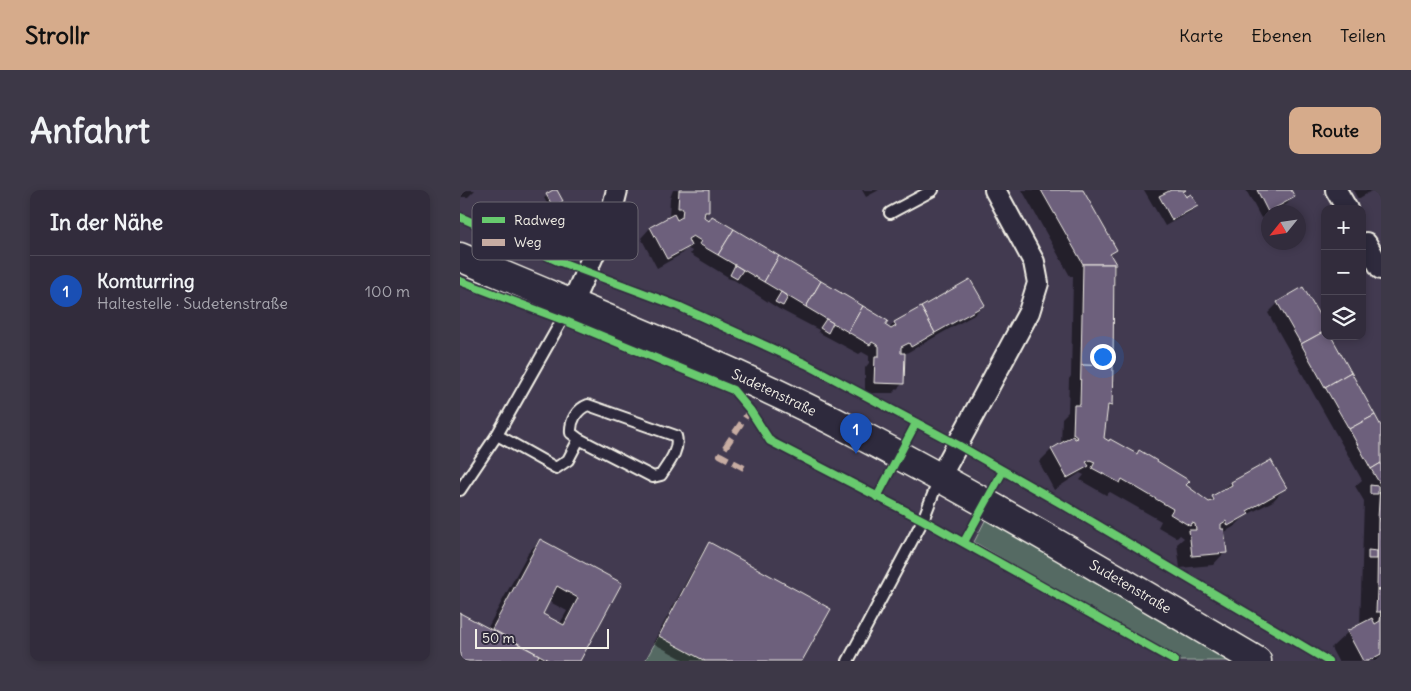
<!DOCTYPE html>
<html lang="de">
<meta charset="utf-8">
<style>
body{margin:0;font-family:Delius,sans-serif;background:#3d3847;color:#f1f3f6}
.controls{position:absolute;right:15px;top:15px;display:grid;overflow:hidden;border-radius:10px;box-shadow:0 2px 8px #0003}
.controls button{width:45px;height:45px;display:grid;place-items:center;padding:0;border:0;border-bottom:1px solid #4d4856;background:#322c3c;color:#f1f3f6;font:25px sans-serif}
.compass{position:absolute;left:801px;top:15px;width:45px;height:45px;border-radius:50%;background:#322c3c;box-shadow:0 2px 8px #0003;rotate:240deg}
.scale{position:absolute;left:15px;bottom:12px;width:134px;box-sizing:border-box;padding-left:5px;border:2px solid #f4f1e8;border-top:0;font-size:14px;line-height:18px;white-space:nowrap;color:#f4f1e8;-webkit-text-stroke:4px #2f2a3d;paint-order:stroke}
.you{position:absolute;left:642px;top:166px;width:18px;height:18px;margin:-12px;border:4px solid #fff;border-radius:50%;background:#1a73e8;box-shadow:0 0 0 8px #1a73e833}
.badge{display:grid;place-items:center;width:32px;height:32px;border-radius:50%;background:#d6ab8b;color:#fff;font-size:16px;font-weight:700}
.pin{position:absolute;translate:-50% -41px;filter:drop-shadow(0 1px 2px #0008)}
.pin::after{content:'';position:absolute;top:26px;width:18px;height:15px;background:inherit;clip-path:polygon(0 0,100% 0,50% 100%)}
.list{margin:0;padding:0;list-style:none}
h2{display:flex;justify-content:space-between;align-items:center;height:65px;margin:0;padding:0 20px;font-size:21px}
h2 small{font-size:16px;font-weight:400;color:#a8a7af}
.list li{display:grid;grid-template-columns:32px 1fr auto;gap:15px;align-items:center;box-sizing:border-box;height:70px;padding:0 20px;border-top:1px solid #4d4856}
.list b{display:block;font-size:19px;white-space:nowrap}
.list p{margin:0;font-size:16px;white-space:nowrap;color:#a8a7af}
.list em{font-size:16px;font-style:normal;color:#a8a7af}
.icon{flex:none;width:28px;height:28px;fill:none;stroke:currentColor;stroke-width:2;stroke-linecap:round;stroke-linejoin:round}
.map{position:relative;flex:none;width:921px;height:471px;overflow:hidden;border-radius:10px}
header{display:flex;align-items:center;gap:30px;box-sizing:border-box;height:70px;padding:0 25px;background:#d6ab8b;color:#111}
header strong{font-size:24px}
nav{display:flex;gap:28px;margin-inline-start:auto;font-size:18px}
.intro{display:flex;align-items:center;justify-content:space-between;box-sizing:border-box;height:120px;padding:0 30px}
h1{margin:0;font-size:35px}
.button{padding:12px 22px;border-radius:10px;background:#d6ab8b;color:#111;font-size:18px;font-weight:700}
main{display:flex;gap:30px;padding:0 30px}
aside{flex:1;background:#322c3c;border-radius:10px;box-shadow:0 2px 8px #0003}
.map>svg:first-child{display:block}
.green{fill:#556a64;stroke:#a4aea6}
.shadow{fill:#0007;fill-rule:evenodd}
.building{fill:#6d607c;stroke:#f4f1e8;fill-rule:evenodd}
.lines{fill:none;stroke-linecap:round;stroke-linejoin:round}
.lane-casing{stroke:#f4f1e8;stroke-width:14}
.street-casing{stroke:#f4f1e8;stroke-width:24}
.secondary-casing{stroke:#f4f1e8;stroke-width:31}
.lane{stroke:#2f2a3d;stroke-width:10}
.street{stroke:#2f2a3d;stroke-width:20}
.secondary{stroke:#2f2a3d;stroke-width:28}
.quiet{stroke:#c7aca2;stroke-width:6;stroke-dasharray:12 6;stroke-linecap:butt}
.cycleway-casing{stroke:#2f2a3d;stroke-width:11}
.cycleway{stroke:#67ca6e;stroke-width:8}
.labels{text-anchor:middle;stroke-width:4;stroke-linejoin:round;paint-order:stroke}
.street-label{font-size:14px;fill:#f4f1e8;stroke:#2f2a3d}
.key{fill:#2f2a3d;stroke:#6a6670;stroke-width:1}
.key-label{font-size:14px;fill:#f4f1e8}
</style>
<header>
<strong>Strollr</strong>
<nav><a>Karte</a><a>Ebenen</a><a>Teilen</a></nav>
</header>
<div class="intro"><h1>Anfahrt</h1><a class="button">Route</a></div>
<main>
<aside>
<h2>In der Nähe<small></small></h2>
<ul class="list">
<li><span class="badge" style="background:#1a4fb4">1</span><div><b>Komturring</b><p>Haltestelle · Sudetenstraße</p></div><em>100 m</em></li>
</ul>
</aside>
<div class="map">
<svg width="921" height="471" viewBox="0 0 921 471">
<rect width="100%" height="100%" fill="#423a50"/>
<filter id="ink" filterUnits="userSpaceOnUse"><feTurbulence type="fractalNoise" baseFrequency=".02" numOctaves="2"/><feDisplacementMap in="SourceGraphic" scale="10" xChannelSelector="R" yChannelSelector="G"/><feConvolveMatrix kernelMatrix="1 2 1 2 8 2 1 2 1" color-interpolation-filters="sRGB"/></filter>
<g filter="url(#ink)">
<g class="green">
<path d="M 528,325 L 779,471 L 718,471 L 514,352 Z"/>
<path d="M 199,446 L 245,471 L 185,471 Z"/>
</g>
<g class="shadow">
<path d="M 0,0 L 15,0 L 8,7 L 0,7 Z"/>
<path d="M 96,0 L 102,11 L 90,19 L 84,8 Z"/>
<path d="M 213,0 L 248,0 L 248,22 L 243,28 L 429,139 L 434,133 L 510,91 L 523,115 L 514,125 L 443,165 L 443,193 L 433,203 L 405,203 L 405,178 L 409,173 L 409,166 L 402,162 L 399,164 L 358,142 L 359,140 L 319,119 L 274,90 L 267,88 L 268,87 L 230,64 L 232,61 L 227,58 L 220,65 L 197,78 L 181,48 L 190,38 L 209,28 L 210,8 Z"/>
<path d="M 402,0 L 419,0 L 406,7 Z"/>
<path d="M 562,0 L 621,0 L 655,60 L 650,66 L 655,74 L 651,215 L 646,221 L 642,249 L 676,264 L 679,261 L 747,313 L 771,293 L 811,271 L 825,298 L 813,311 L 785,326 L 775,336 L 763,343 L 765,362 L 753,375 L 720,378 L 717,354 L 724,348 L 720,345 L 717,348 L 698,337 L 701,331 L 650,302 L 646,305 L 620,290 L 624,285 L 620,283 L 594,300 L 579,272 L 591,260 L 601,254 L 602,228 L 608,222 L 609,189 L 611,186 L 613,86 L 610,86 Z"/>
<path d="M 684,0 L 724,0 L 722,3 L 725,9 L 736,16 L 730,22 L 705,36 Z"/>
<path d="M 786,0 L 829,0 L 833,7 L 827,14 L 801,28 Z"/>
<path d="M 893,0 L 913,0 L 898,9 Z"/>
<path d="M 921,2 L 921,11 L 918,5 Z"/>
<path d="M 818,113 L 865,146 L 921,239 L 921,470 L 919,468 L 916,471 L 878,471 L 871,458 L 888,442 L 900,435 L 904,311 L 895,296 L 902,290 L 808,123 Z"/>
<path d="M 80,350 L 160,394 L 118,471 L 0,471 L 0,424 L 27,439 L 68,363 ZM 88,411 L 107,421 L 99,435 L 81,424 Z"/>
<path d="M 249,354 L 341,471 L 226,471 L 193,453 L 243,361 Z"/>
</g>
<g class="building">
<path d="M 93,0 L 97,0 L 103,11 L 93,17 L 86,4 Z"/>
<path d="M 219,0 L 249,0 L 249,22 L 245,22 L 244,27 L 249,31 L 252,26 L 274,39 L 258,65 L 239,54 L 241,51 L 233,46 L 228,49 L 231,56 L 207,69 L 190,37 L 214,24 L 217,30 L 222,27 L 223,18 L 218,18 Z"/>
<path d="M 581,0 L 623,0 L 657,60 L 650,64 L 656,74 L 623,74 Z"/>
<path d="M 711,0 L 726,0 L 723,2 L 726,7 L 731,4 L 738,16 L 712,30 L 699,6 Z"/>
<path d="M 797,0 L 831,0 L 835,7 L 808,22 Z"/>
<path d="M 274,39 L 319,66 L 304,92 L 258,65 Z"/>
<path d="M 319,66 L 361,91 L 346,117 L 304,92 Z"/>
<path d="M 623,74 L 654,74 L 653,176 L 621,175 Z"/>
<path d="M 275,75 L 283,80 L 277,89 L 270,85 Z"/>
<path d="M 510,89 L 525,115 L 475,143 L 461,117 Z"/>
<path d="M 361,91 L 403,116 L 388,142 L 346,117 Z"/>
<path d="M 843,97 L 865,135 L 865,141 L 841,154 L 817,112 Z"/>
<path d="M 321,102 L 328,107 L 323,116 L 315,112 Z"/>
<path d="M 403,116 L 428,131 L 425,135 L 431,139 L 436,136 L 434,132 L 461,117 L 475,143 L 451,157 L 449,153 L 441,157 L 441,163 L 445,163 L 444,194 L 414,193 L 415,166 L 419,166 L 419,156 L 412,152 L 410,155 L 388,142 Z"/>
<path d="M 366,129 L 373,133 L 368,143 L 360,138 Z"/>
<path d="M 865,141 L 865,146 L 871,146 L 891,182 L 865,197 L 841,154 Z"/>
<path d="M 621,175 L 653,176 L 652,216 L 648,215 L 644,248 L 649,251 L 650,249 L 677,264 L 679,260 L 730,291 L 726,295 L 749,312 L 754,310 L 752,306 L 772,295 L 771,292 L 811,270 L 827,298 L 787,321 L 789,324 L 768,336 L 766,331 L 761,334 L 761,339 L 764,339 L 767,363 L 732,366 L 729,340 L 736,340 L 735,334 L 732,333 L 730,336 L 710,324 L 713,319 L 662,289 L 660,293 L 632,278 L 635,272 L 630,270 L 626,272 L 629,276 L 607,288 L 591,259 L 613,246 L 615,249 L 618,248 L 613,244 L 614,215 L 620,215 Z"/>
<path d="M 891,182 L 915,225 L 889,239 L 865,197 Z"/>
<path d="M 915,225 L 921,236 L 921,273 L 911,279 L 889,239 Z"/>
<path d="M 921,273 L 921,329 L 918,329 L 920,294 L 911,279 Z"/>
<path d="M 910,295 L 918,296 L 918,304 L 910,304 Z"/>
<path d="M 918,329 L 921,329 L 921,400 L 917,400 Z"/>
<path d="M 80,349 L 162,393 L 120,471 L 90,471 L 32,439 ZM 97,396 L 118,408 L 104,435 L 83,424 Z"/>
<path d="M 249,352 L 371,419 L 342,471 L 245,471 L 199,446 Z"/>
<path d="M 908,360 L 917,361 L 917,369 L 908,369 Z"/>
<path d="M 917,400 L 921,400 L 921,464 L 908,471 L 903,471 L 887,441 L 912,428 L 915,434 L 920,431 L 921,422 L 916,422 Z"/>
<path d="M 0,423 L 79,465 L 76,471 L 0,471 Z"/>
</g>
<g class="lines">
<g class="lane-casing">
<g id="lane">
<path d="M 430,23 L 473,0"/>
<path d="M 37,245 L 96,278 L 108,270 L 119,249 L 111,243 C 110,231 117,219 128,215 L 216,246 C 220,260 208,274 201,285 L 193,287 L 119,249"/>
<path d="M 0,300 L 37,245 L 111,114"/>
<path d="M 388,471 L 463,330 L 479,289"/>
</g>
</g>
<g class="street-casing">
<g id="street">
<path d="M 876,0 L 887,19"/>
<path d="M 906,53 L 921,79"/>
<path d="M 112,113 L 150,28 L 157,0"/>
<path d="M 480,287 L 569,122 L 578,93 L 574,72 L 535,0"/>
</g>
</g>
<g class="secondary-casing">
<g id="secondary">
<path id="s1" d="M 0,67 C 131,123 264,174 391,240 C 529,312 663,392 797,471"/>
</g>
</g>
<use href="#lane" class="lane"/>
<use href="#street" class="street"/>
<use href="#secondary" class="secondary"/>
<path class="quiet" d="M 284,278 L 260,265 L 290,220"/>
<g class="cycleway-casing">
<g id="cycleway">
<path d="M 0,27 L 98,71 L 218,116 L 346,174 L 498,255 L 607,317 L 868,471"/>
<path d="M 0,91 L 103,130 L 273,200 L 290,220 L 310,251 L 463,330 L 715,471"/>
<path d="M 417,307 L 456,233"/>
<path d="M 504,352 L 543,281"/>
</g>
</g>
<use href="#cycleway" class="cycleway"/>
</g>
</g>
<g class="labels">
<g class="street-label">
<text dy="5" stroke="none"><textPath href="#s1" startOffset="342">Sudetenstraße</textPath></text>
<text dy="5" stroke="none"><textPath href="#s1" startOffset="748">Sudetenstraße</textPath></text>
</g>
</g>
<rect x="12" y="12" width="166" height="58" rx="8" class="key"/>
<rect x="22" y="27" width="23" height="6" fill="#67ca6e"/>
<rect x="22" y="49" width="23" height="7" fill="#c7aca2"/>
<g class="key-label">
<text x="54" y="35">Radweg</text>
<text x="54" y="57">Weg</text>
</g>
</svg>
<div class="controls">
<button>+</button>
<button>−</button>
<button><svg class="icon" aria-label="layers" viewBox="0 0 24 24"><path d="M12 4l9 5-9 5-9-5zM3 14l9 5 9-5"/></svg></button>
</div>
<svg class="compass" viewBox="-18 -18 36 36"><path d="M0-13l5 13h-10z" fill="#e53935"/><path d="M0 13l5-13h-10z" fill="#a8a7af"/></svg>
<div class="scale">50 m</div>
<div class="you"></div>
<div class="pin badge" style="left:396px;top:264px;background:#1a4fb4">1</div>
</div>
</main>
